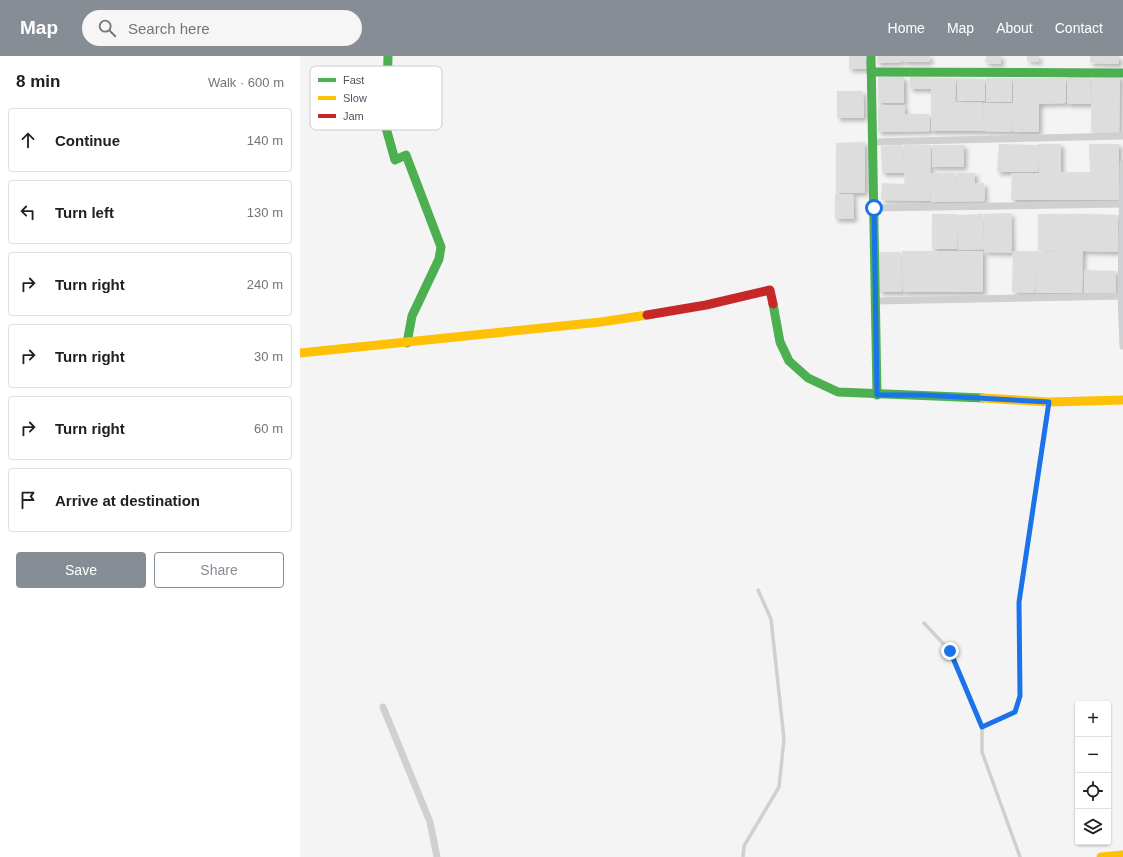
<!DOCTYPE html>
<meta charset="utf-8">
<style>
body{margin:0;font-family:Helvetica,sans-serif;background:#f6f6f6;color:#202124}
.controls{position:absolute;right:12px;bottom:12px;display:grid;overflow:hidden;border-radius:4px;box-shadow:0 1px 3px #0004}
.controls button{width:36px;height:36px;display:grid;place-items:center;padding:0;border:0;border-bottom:1px solid #e0e0e0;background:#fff;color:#202124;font:20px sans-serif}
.stop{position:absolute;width:12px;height:12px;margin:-9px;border:3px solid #1a73e8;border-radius:50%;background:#fff}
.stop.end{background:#1a73e8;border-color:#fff;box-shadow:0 1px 4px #0008}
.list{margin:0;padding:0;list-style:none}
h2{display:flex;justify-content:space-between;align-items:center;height:52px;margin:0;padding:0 16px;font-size:17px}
h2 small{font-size:13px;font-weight:400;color:#757577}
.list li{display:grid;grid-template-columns:26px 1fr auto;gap:12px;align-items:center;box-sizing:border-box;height:64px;margin:0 8px 8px;padding:0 8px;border:1px solid #e0e0e0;border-radius:4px}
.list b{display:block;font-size:15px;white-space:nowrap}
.list em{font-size:13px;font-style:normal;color:#757577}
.actions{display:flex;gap:8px;padding:12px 16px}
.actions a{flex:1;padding:9px 0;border:1px solid #868d94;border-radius:4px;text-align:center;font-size:14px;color:#868d94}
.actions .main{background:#868d94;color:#fff}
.icon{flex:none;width:22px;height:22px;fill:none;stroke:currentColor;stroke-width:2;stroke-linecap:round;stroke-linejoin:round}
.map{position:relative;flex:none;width:823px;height:801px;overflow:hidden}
header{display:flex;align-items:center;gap:24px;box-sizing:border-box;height:56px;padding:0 20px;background:#868d94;color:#fff}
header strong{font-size:19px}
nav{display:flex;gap:22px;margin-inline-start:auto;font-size:14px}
.search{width:280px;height:36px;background:#f6f6f6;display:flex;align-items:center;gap:10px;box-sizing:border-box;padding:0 14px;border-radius:22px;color:#757577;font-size:15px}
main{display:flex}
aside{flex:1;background:#fff}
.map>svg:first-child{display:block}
.building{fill:#ddddde;filter:url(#shadow)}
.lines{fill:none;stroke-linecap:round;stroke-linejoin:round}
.lane{stroke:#ced0d2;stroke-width:3.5}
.street{stroke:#ced0d2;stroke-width:7}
.fast{stroke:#4caf50;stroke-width:9}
.slow{stroke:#ffc107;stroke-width:9}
.jam{stroke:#c62828;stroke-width:9}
.route{stroke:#1a73e8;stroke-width:5}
.key{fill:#fff;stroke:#c9ccd0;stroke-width:1}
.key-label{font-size:11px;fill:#4a5661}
</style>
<header>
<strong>Map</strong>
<div class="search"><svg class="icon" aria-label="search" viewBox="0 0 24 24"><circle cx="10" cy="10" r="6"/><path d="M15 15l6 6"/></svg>Search here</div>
<nav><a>Home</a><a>Map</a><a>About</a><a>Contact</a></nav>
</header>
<main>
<aside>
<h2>8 min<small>Walk · 600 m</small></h2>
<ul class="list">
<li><svg class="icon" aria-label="ahead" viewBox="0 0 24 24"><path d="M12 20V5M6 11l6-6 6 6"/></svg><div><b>Continue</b></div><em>140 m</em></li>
<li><svg class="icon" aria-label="left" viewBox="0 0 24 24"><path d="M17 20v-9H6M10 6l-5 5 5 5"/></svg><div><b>Turn left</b></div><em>130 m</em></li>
<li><svg class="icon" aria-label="right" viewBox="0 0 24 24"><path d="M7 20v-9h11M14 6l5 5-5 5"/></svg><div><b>Turn right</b></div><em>240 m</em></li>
<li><svg class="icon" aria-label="right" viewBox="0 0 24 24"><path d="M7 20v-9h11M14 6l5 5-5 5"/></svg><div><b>Turn right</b></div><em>30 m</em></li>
<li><svg class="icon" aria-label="right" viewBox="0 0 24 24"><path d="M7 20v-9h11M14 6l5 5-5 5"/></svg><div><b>Turn right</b></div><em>60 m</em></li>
<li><svg class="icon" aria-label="arrive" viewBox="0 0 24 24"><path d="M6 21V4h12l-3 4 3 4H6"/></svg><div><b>Arrive at destination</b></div></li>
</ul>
<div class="actions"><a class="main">Save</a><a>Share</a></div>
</aside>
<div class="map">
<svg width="823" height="801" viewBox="0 0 823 801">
<defs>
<filter id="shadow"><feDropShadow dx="3" dy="3" stdDeviation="2" flood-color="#0004"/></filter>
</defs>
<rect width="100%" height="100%" fill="#f4f4f4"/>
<g class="building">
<rect x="549" y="0" width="17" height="13"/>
<path d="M 577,0 L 602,0 L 602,6 L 577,7 Z"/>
<rect x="603" y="0" width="27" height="6"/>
<path d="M 686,0 L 701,0 L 701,8 L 685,7 Z"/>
<path d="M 727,0 L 739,0 L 739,6 L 727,5 Z"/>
<path d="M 790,0 L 819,0 L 819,8 L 790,7 Z"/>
<path d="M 767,20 L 790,20 L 791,48 L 767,48 Z"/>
<path d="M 792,20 L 820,20 L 819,77 L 791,76 Z"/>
<rect x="578" y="21" width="26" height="26"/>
<path d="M 610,21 L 656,22 L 655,46 L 683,47 L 684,75 L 631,75 L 631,33 L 610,33 Z"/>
<path d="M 657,22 L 685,23 L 685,45 L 657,45 Z"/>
<rect x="686" y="22" width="26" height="24"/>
<path d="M 713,22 L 766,22 L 766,47 L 739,48 L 739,76 L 713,76 L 713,57 L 712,76 L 684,75 L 684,47 L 737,48 L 713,47 Z"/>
<path d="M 537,35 L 563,35 L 564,62 L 537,62 Z"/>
<path d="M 578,49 L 605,49 L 605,58 L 629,58 L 630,75 L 578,76 Z"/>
<path d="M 565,86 L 565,137 L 536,137 L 536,87 Z"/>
<path d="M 699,88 L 738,89 L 738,116 L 713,116 L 713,101 L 713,116 L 697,116 Z"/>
<path d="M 738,88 L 761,88 L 761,116 L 763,116 L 764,121 L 764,116 L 790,116 L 789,88 L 819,88 L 819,144 L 711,144 L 712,117 L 739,117 Z"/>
<path d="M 603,89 L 603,107 L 604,89 L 631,89 L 630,117 L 582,117 L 581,90 Z"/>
<rect x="632" y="89" width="32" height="22"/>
<path d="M 605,117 L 656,117 L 657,136 L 657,117 L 675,117 L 675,128 L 684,127 L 685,145 L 631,146 L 631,131 L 630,145 L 581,144 L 582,127 L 604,128 Z"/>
<path d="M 535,138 L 553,138 L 554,163 L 535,163 Z"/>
<path d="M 711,157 L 712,197 L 684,196 L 684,158 Z"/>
<rect x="632" y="158" width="25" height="35"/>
<path d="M 683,158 L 684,193 L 658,194 L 657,159 Z"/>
<path d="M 738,158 L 761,158 L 761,185 L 762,158 L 789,158 L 789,192 L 789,158 L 818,159 L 818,196 L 783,195 L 782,237 L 736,237 L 735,208 L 735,237 L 712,236 L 713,195 L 768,196 L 738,194 Z"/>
<path d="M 602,195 L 683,195 L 683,236 L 603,236 Z"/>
<path d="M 578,196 L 601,196 L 602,236 L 579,236 Z"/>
<path d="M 784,214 L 816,215 L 816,237 L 784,237 Z"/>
</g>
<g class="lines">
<g class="lane">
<path d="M 624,567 L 650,595 L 682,671 L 682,696 L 720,801"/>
<path d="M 682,671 L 715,656 L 720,640 L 719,546 L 748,347"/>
<path d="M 443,801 L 444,790 L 479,731 L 484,683 L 471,563 L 458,534"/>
</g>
<g class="street">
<path d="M 573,86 L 823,80"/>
<path d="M 823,108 L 821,240 L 823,290"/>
<path d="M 574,152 L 823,148"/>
<path d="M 576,245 L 823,240"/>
<path d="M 83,651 L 130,766 L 137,801"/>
</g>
<g class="fast">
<path d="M 88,0 L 86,72 L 95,104 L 106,99 L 141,191 L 139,203 L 112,260 L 107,287"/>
<path d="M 571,0 L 577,339"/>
<path d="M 571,16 L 823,17"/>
<path d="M 473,248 L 480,286 L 489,305 L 508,322 L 538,336 L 683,342"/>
</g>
<g class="slow">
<path d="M 0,297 L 301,266 L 347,259"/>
<path d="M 683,342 L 749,346 L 823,344"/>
<path d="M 801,801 L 823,799"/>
</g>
<path class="jam" d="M 347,259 L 406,249 L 470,234 L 473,248"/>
</g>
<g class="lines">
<path class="route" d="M 574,152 L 577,339 L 624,339 L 749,346 L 719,546 L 720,640 L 715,656 L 682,671 L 650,595"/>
</g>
<rect x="10" y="10" width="132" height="64" rx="6" class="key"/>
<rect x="18" y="22" width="18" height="4" fill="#4caf50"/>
<rect x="18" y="40" width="18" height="4" fill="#ffc107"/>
<rect x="18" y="58" width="18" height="4" fill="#c62828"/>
<g class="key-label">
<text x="43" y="28">Fast</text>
<text x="43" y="46">Slow</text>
<text x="43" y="64">Jam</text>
</g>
</svg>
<div class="controls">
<button>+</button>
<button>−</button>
<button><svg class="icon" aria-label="locate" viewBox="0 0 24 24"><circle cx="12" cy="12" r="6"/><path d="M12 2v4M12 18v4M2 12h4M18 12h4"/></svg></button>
<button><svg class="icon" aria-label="layers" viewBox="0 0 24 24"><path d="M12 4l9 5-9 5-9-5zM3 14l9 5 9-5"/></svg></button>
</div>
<div class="stop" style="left:574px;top:152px"></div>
<div class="stop end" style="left:650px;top:595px"></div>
</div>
</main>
